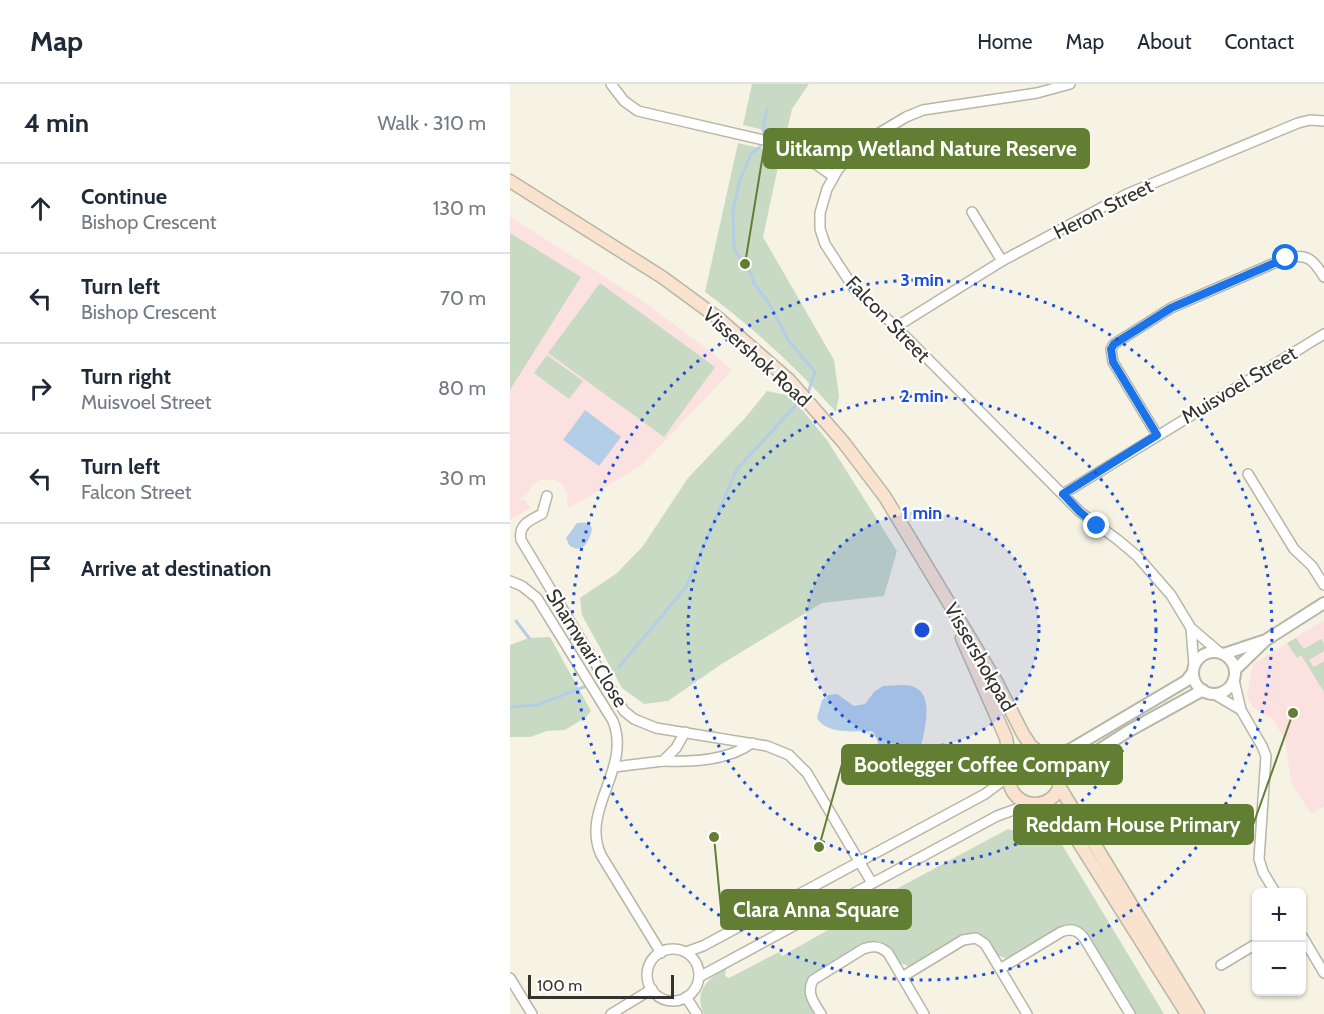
<!DOCTYPE html>
<meta charset="utf-8">
<style>
body{margin:0;font-family:Cabin,sans-serif;background:#f2f2f3;color:#1f2937}
.controls{position:absolute;right:18px;bottom:18px;display:grid;overflow:hidden;border-radius:9px;box-shadow:0 2px 4px #0004}
.controls button{width:54px;height:54px;display:grid;place-items:center;padding:0;border:0;border-bottom:2px solid #e0e1e3;background:#fff;color:#1f2937;font:30px sans-serif}
.scale{position:absolute;left:18px;bottom:15px;width:146px;box-sizing:border-box;padding-left:6px;border:3px solid #33322c;border-top:0;font-size:16px;line-height:21px;white-space:nowrap;color:#33322c;-webkit-text-stroke:4px #fff;paint-order:stroke}
.stop{position:absolute;width:18px;height:18px;margin:-14px;border:4px solid #1a73e8;border-radius:50%;background:#fff}
.stop.end{background:#1a73e8;border-color:#fff;box-shadow:0 2px 6px #0008}
.list{margin:0;padding:0;list-style:none}
h2{display:flex;justify-content:space-between;align-items:center;height:78px;margin:0;padding:0 24px;font-size:26px}
h2 small{font-size:20px;font-weight:400;color:#747a83}
.list li{display:grid;grid-template-columns:39px 1fr auto;gap:18px;align-items:center;box-sizing:border-box;height:90px;padding:0 24px;border-top:2px solid #e0e1e3}
.list b{display:block;font-size:22px;white-space:nowrap}
.list p{margin:0;font-size:20px;white-space:nowrap;color:#747a83}
.list em{font-size:20px;font-style:normal;color:#747a83}
.icon{flex:none;width:33px;height:33px;fill:none;stroke:currentColor;stroke-width:2;stroke-linecap:round;stroke-linejoin:round}
.map{position:relative;flex:none;width:814px;height:930px;overflow:hidden}
header{display:flex;align-items:center;gap:36px;box-sizing:border-box;height:84px;padding:0 30px;background:#fff;border-bottom:2px solid #e0e1e3}
header strong{font-size:28px}
nav{display:flex;gap:33px;margin-inline-start:auto;font-size:21px}
main{display:flex}
aside{flex:1;background:#fff}
.map>svg:first-child{display:block}
.education{fill:#fce1e1}
.green{fill:#c8dac4}
.water{fill:#b4cee7}
.lines{fill:none;stroke-linecap:round;stroke-linejoin:round}
.stream{stroke:#b4cee7;stroke-width:3}
.minor-casing{stroke:#b8b6a7;stroke-width:12}
.tertiary-casing{stroke:#b8b6a7;stroke-width:14}
.secondary-casing{stroke:#b8b6a7;stroke-width:15}
.minor{stroke:#fff;stroke-width:9}
.tertiary{stroke:#fff;stroke-width:10}
.secondary{stroke:#f9e2ce;stroke-width:12}
.route{stroke:#1a73e8;stroke-width:8}
.ring{fill:none;stroke:#1d4ed8;stroke-width:3;stroke-dasharray:3 6}
.labels{text-anchor:middle;stroke-width:4.5;stroke-linejoin:round;paint-order:stroke}
.street-label{font-size:20px;fill:#33322c;stroke:#fff}
.centre{fill:#1d4ed8;stroke:#fff;stroke-width:3}
.ring-label{font-size:18px;text-anchor:middle;font-weight:bold;fill:#1d4ed8;stroke:#fff;stroke-width:4.5;stroke-linejoin:round;paint-order:stroke}
.leader{fill:none;stroke:#617e32;stroke-width:2}
.callout-dot{fill:#617e32;stroke:#fff;stroke-width:2}
.callout{fill:#617e32;stroke:#617e32;stroke-width:2}
.callout-label{font-size:21px;text-anchor:middle;font-weight:bold;fill:#fff}
</style>
<header>
<strong>Map</strong>
<nav><a>Home</a><a>Map</a><a>About</a><a>Contact</a></nav>
</header>
<main>
<aside>
<h2>4 min<small>Walk · 310 m</small></h2>
<ul class="list">
<li><svg class="icon" aria-label="ahead" viewBox="0 0 24 24"><path d="M12 20V5M6 11l6-6 6 6"/></svg><div><b>Continue</b><p>Bishop Crescent</p></div><em>130 m</em></li>
<li><svg class="icon" aria-label="left" viewBox="0 0 24 24"><path d="M17 20v-9H6M10 6l-5 5 5 5"/></svg><div><b>Turn left</b><p>Bishop Crescent</p></div><em>70 m</em></li>
<li><svg class="icon" aria-label="right" viewBox="0 0 24 24"><path d="M7 20v-9h11M14 6l5 5-5 5"/></svg><div><b>Turn right</b><p>Muisvoel Street</p></div><em>80 m</em></li>
<li><svg class="icon" aria-label="left" viewBox="0 0 24 24"><path d="M17 20v-9H6M10 6l-5 5 5 5"/></svg><div><b>Turn left</b><p>Falcon Street</p></div><em>30 m</em></li>
<li><svg class="icon" aria-label="arrive" viewBox="0 0 24 24"><path d="M6 21V4h12l-3 4 3 4H6"/></svg><div><b>Arrive at destination</b></div></li>
</ul>
</aside>
<div class="map">
<svg width="814" height="930" viewBox="0 0 814 930">
<rect width="100%" height="100%" fill="#f6f3e4"/>
<g class="education">
<path d="M 0,133 L 127,213 L 196,264 L 222,286 L 132,381 L 59,424 L 57,420 L 57,410 L 53,401 L 45,396 L 30,396 L 22,401 L 17,410 L 10,415 L 11,417 L 14,415 L 20,424 L 0,436 Z"/>
<path d="M 814,536 L 814,722 L 801,730 L 781,698 L 775,655 L 762,635 L 743,624 L 737,612 L 743,580 Z"/>
</g>
<g class="green">
<path d="M 242,0 L 299,0 L 282,25 L 276,51 L 233,41 Z"/>
<path d="M 228,59 L 271,69 L 253,153 L 324,276 L 329,312 L 326,328 C 286,283 243,243 195,208 Z"/>
<path d="M 0,149 L 71,193 L 0,306 Z"/>
<path d="M 90,199 L 205,283 L 154,353 L 38,269 Z"/>
<path d="M 37,271 L 73,297 L 59,315 L 24,289 Z"/>
<path d="M 257,307 L 281,312 L 317,356 L 387,467 L 374,512 L 312,519 L 210,581 L 158,617 L 134,620 L 112,604 L 72,531 L 70,514 L 107,489 L 133,462 L 178,394 L 235,334 Z"/>
<path d="M 40,553 L 81,627 L 76,633 L 55,646 L 37,647 L 20,653 L 0,653 L 0,561 L 19,554 Z"/>
<path d="M 786,554 L 794,565 L 811,555 L 814,560 L 814,567 L 799,576 L 804,583 L 814,577 L 814,608 L 791,571 L 787,574 L 777,559 Z"/>
<path d="M 498,745 L 551,759 L 654,930 L 625,930 L 577,851 L 560,842 L 550,844 L 501,873 C 482,878 482,853 465,850 C 446,846 418,877 398,882 L 390,879 L 376,861 L 369,857 L 360,857 L 353,860 L 301,892 C 291,907 298,917 306,930 L 194,930 C 183,908 198,894 216,884 L 215,892 L 219,894 L 269,868 L 272,872 L 334,837 L 336,832 Z"/>
</g>
<g class="water">
<path d="M 75,326 L 111,353 L 89,382 L 53,356 Z"/>
<path d="M 67,439 C 73,438 80,438 82,445 C 80,456 72,472 59,461 L 56,454 Z"/>
<path d="M 373,602 C 383,602 398,599 406,604 C 425,613 413,652 410,667 L 406,670 L 410,689 L 405,694 L 394,681 L 378,688 L 368,685 L 365,678 C 369,668 370,656 362,647 C 345,647 317,651 307,634 L 312,616 L 319,611 L 327,610 L 344,622 L 355,620 L 364,608 Z"/>
</g>
<g class="lines">
<g class="stream">
<path d="M 253,47 L 257,25"/>
<path d="M 250,63 L 241,70 L 230,96 L 223,126 L 224,165 L 242,191 L 243,198 L 260,221 L 278,256 L 305,288 L 299,306"/>
<path d="M 6,537 L 19,554"/>
<path d="M 109,583 L 176,503 L 227,385 L 288,319"/>
<path d="M 0,623 L 27,621 L 74,603"/>
</g>
<g class="minor-casing">
<g id="minor">
<path d="M 101,0 L 114,17 L 128,27 L 271,60 L 291,70 L 323,92"/>
<path d="M 560,0 L 527,9 L 413,26 L 396,33 L 354,58 L 341,69 L 327,87 L 317,105 L 310,129 L 310,145 L 315,160 L 345,206 L 386,243 L 570,428 L 608,456 L 627,472 L 661,511 L 681,544 L 709,568"/>
<path d="M 462,128 L 492,177"/>
<path d="M 386,243 L 492,177 L 617,110 L 788,39 L 800,36 L 814,37"/>
<path d="M 647,351 L 603,278 L 601,265 L 604,260 L 661,224 L 776,174 C 797,169 803,175 814,193"/>
<path d="M 738,390 L 784,465 L 802,482 L 814,501"/>
<path d="M 553,410 L 814,250"/>
<path d="M 37,412 L 32,430 C 20,436 8,441 11,456 L 114,627 L 124,635 L 146,644 L 257,662 L 279,671 L 297,689 L 362,799"/>
<path d="M 0,497 L 12,502 L 27,514 L 103,637 C 122,685 70,725 91,771 L 151,869"/>
<path d="M 681,544 L 684,582"/>
<path d="M 724,596 L 731,626 L 752,662 L 756,672 L 749,775 L 753,788 L 765,808"/>
<path d="M 704,610 L 731,626"/>
<path d="M 153,677 C 181,678 218,677 242,659"/>
<path d="M 104,683 L 153,677 L 166,664 L 175,648"/>
<path d="M 792,852 L 814,889"/>
<circle cx="163" cy="891" r="26"/>
<path d="M 176,868 L 193,862 L 475,710 L 499,692"/>
<path d="M 711,881 L 746,860"/>
<path d="M 490,885 L 551,848 C 560,844 568,846 574,854 L 620,930"/>
<path d="M 189,893 L 487,732 L 520,720"/>
<path d="M 392,893 L 453,856 L 466,854 L 475,860 L 517,930"/>
<path d="M 0,894 L 22,930"/>
<path d="M 176,913 L 187,930"/>
<path d="M 101,930 L 142,905"/>
<path d="M 311,930 C 304,919 296,909 303,896 L 353,865 C 363,861 370,862 378,869 L 414,930"/>
</g>
</g>
<g class="tertiary-casing">
<g id="tertiary">
<circle cx="704" cy="589" r="21"/>
<path d="M 714,570 L 753,557"/>
<path d="M 725,586 L 756,556 L 814,519"/>
<path d="M 539,673 L 561,665 L 676,597 L 683,588"/>
<path d="M 550,691 L 617,648 L 693,606"/>
</g>
</g>
<g class="secondary-casing">
<g id="secondary">
<path d="M 0,97 L 152,193 L 208,234 L 279,296 L 334,359 L 375,413 L 486,597 L 513,650 L 521,662 L 530,669"/>
<path d="M 452,554 L 496,654 L 501,684"/>
<circle cx="525" cy="694" r="26"/>
<path d="M 549,702 L 688,930"/>
<path d="M 529,720 L 554,735 L 677,930"/>
</g>
</g>
<use href="#minor" class="minor"/>
<use href="#tertiary" class="tertiary"/>
<use href="#secondary" class="secondary"/>
</g>
<g class="lines">
<path class="route" d="M 587,442 L 570,428 L 553,410 L 647,351 L 603,278 L 601,265 L 604,260 L 661,224 L 776,174"/>
</g>
<circle cx="412" cy="546" r="117" fill="#1d4ed8" fill-opacity=".12"/>
<g class="ring">
<circle cx="412" cy="546" r="117"/>
<circle cx="412" cy="546" r="234"/>
<circle cx="412" cy="546" r="350"/>
</g>
<g class="labels">
<g class="street-label">
<text transform="translate(593 125) rotate(-27)" y="7">Heron Street</text>
<text transform="translate(378 235) rotate(46)" y="7">Falcon Street</text>
<text transform="translate(247 273) rotate(42)" y="7">Vissershok Road</text>
<text transform="translate(729 301) rotate(-31)" y="7">Muisvoel Street</text>
<text transform="translate(77 564) rotate(58)" y="7">Shamwari Close</text>
<text transform="translate(470 573) rotate(60)" y="7">Vissershokpad</text>
</g>
</g>
<circle cx="412" cy="546" r="9" class="centre"/>
<g class="ring-label">
<text x="412" y="202">3 min</text>
<text x="412" y="318">2 min</text>
<text x="412" y="435">1 min</text>
</g>
<path class="leader" d="M235 180L254 64M309 763L332 680M783 629L743 741M204 753L211 825"/>
<g class="callout-dot">
<circle cx="235" cy="180" r="6"/>
<circle cx="309" cy="763" r="6"/>
<circle cx="783" cy="629" r="6"/>
<circle cx="204" cy="753" r="6"/>
</g>
<g class="callout">
<rect x="254" y="45" width="325" height="39" rx="6"/>
<rect x="332" y="661" width="280" height="39" rx="6"/>
<rect x="504" y="721" width="239" height="39" rx="6"/>
<rect x="211" y="806" width="190" height="39" rx="6"/>
</g>
<g class="callout-label">
<text x="416" y="72">Uitkamp Wetland Nature Reserve</text>
<text x="472" y="688">Bootlegger Coffee Company</text>
<text x="623" y="748">Reddam House Primary</text>
<text x="306" y="833">Clara Anna Square</text>
</g>
</svg>
<div class="controls">
<button>+</button>
<button>−</button>
</div>
<div class="scale">100 m</div>
<div class="stop" style="left:776px;top:174px"></div>
<div class="stop end" style="left:587px;top:442px"></div>
</div>
</main>
